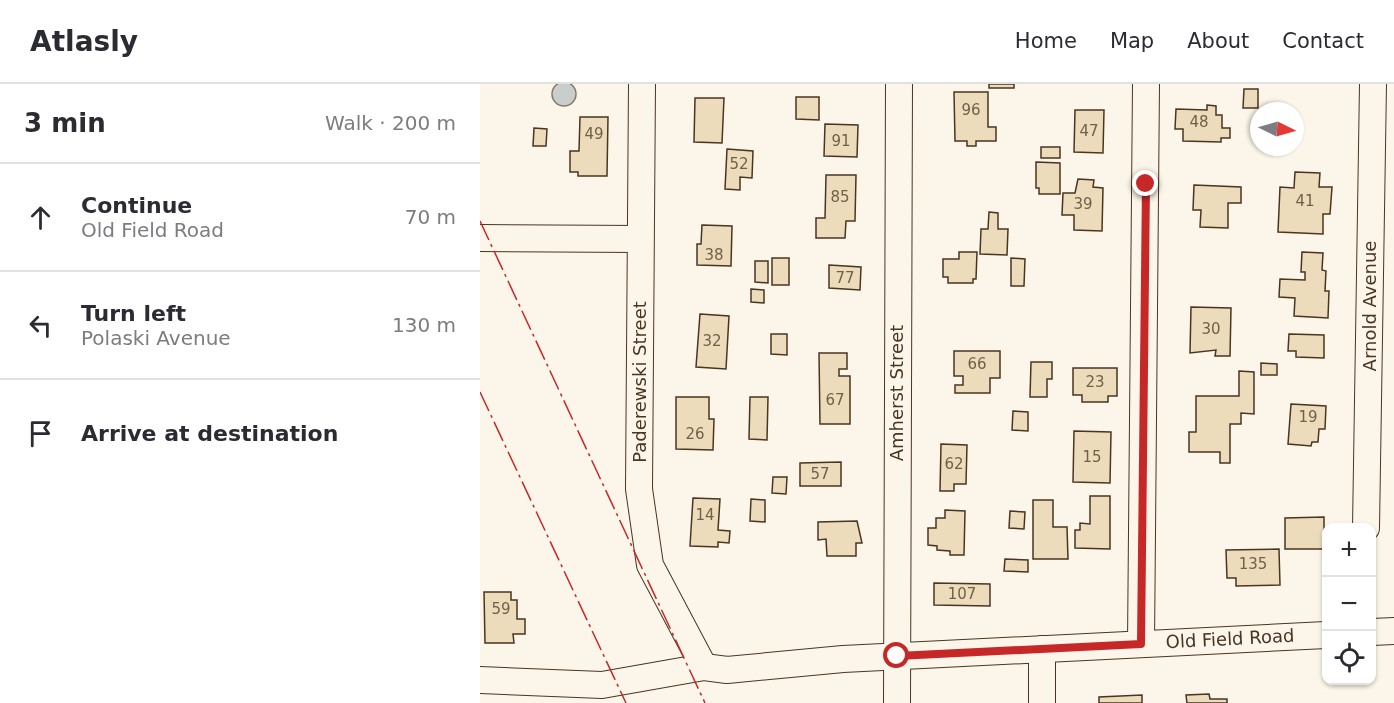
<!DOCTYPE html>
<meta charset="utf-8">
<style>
body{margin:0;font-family:"DejaVu Sans",sans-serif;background:#f7f7f7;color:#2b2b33}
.controls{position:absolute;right:18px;bottom:18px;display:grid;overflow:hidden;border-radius:12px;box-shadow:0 2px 4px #0004}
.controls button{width:54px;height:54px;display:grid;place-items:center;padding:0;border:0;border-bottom:2px solid #e1e1e2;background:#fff;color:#2b2b33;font:30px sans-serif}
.compass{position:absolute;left:770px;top:18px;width:54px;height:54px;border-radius:50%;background:#fff;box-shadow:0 2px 4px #0004;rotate:95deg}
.stop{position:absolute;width:18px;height:18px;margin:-14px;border:4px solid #c62828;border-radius:50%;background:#fff}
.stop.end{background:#c62828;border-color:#fff;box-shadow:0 2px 6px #0008}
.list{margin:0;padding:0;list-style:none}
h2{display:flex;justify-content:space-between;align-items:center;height:78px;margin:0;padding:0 24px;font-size:26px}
h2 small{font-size:20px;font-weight:400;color:#7c7c81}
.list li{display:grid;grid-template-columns:39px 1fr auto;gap:18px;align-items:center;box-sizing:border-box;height:108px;padding:0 24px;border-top:2px solid #e1e1e2}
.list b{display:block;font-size:22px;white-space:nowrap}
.list p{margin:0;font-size:20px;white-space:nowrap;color:#7c7c81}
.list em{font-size:20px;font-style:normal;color:#7c7c81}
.icon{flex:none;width:33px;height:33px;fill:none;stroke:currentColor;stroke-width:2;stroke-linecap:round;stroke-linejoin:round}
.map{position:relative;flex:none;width:914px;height:619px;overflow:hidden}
header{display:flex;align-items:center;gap:36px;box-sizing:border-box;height:84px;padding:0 30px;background:#fff;border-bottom:2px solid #e1e1e2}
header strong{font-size:28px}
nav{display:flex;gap:33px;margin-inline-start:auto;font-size:21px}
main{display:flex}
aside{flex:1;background:#fff}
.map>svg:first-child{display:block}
.water{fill:#c9cecd;stroke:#887966;stroke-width:1.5}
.building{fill:#ecdcbc;stroke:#4a3520;stroke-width:1.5}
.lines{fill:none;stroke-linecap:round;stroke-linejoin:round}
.minor-casing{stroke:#4a3520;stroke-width:28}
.minor{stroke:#fbf6e9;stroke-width:26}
.power{stroke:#c62828;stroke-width:1.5;stroke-dasharray:21 4.5 3 4.5;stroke-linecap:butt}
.route{stroke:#c62828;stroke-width:8}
.labels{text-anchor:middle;stroke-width:4.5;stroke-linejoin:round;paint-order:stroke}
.number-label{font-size:15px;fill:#725f47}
.street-label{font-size:18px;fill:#4a3520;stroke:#fbf6e9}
</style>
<header>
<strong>Atlasly</strong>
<nav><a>Home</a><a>Map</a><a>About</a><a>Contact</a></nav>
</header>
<main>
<aside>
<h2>3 min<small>Walk · 200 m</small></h2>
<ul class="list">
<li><svg class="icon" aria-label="ahead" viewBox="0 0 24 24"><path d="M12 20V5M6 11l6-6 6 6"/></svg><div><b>Continue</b><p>Old Field Road</p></div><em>70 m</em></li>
<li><svg class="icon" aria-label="left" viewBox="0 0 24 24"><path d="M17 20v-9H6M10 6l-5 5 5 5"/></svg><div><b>Turn left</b><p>Polaski Avenue</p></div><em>130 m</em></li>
<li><svg class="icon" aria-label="arrive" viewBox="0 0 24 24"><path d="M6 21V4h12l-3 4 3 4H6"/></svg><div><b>Arrive at destination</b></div></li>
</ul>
</aside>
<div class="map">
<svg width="914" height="619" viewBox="0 0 914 619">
<rect width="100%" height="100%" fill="#fbf6e9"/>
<circle class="water" cx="84" cy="10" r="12"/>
<g class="building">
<rect x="509" y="0" width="25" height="4"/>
<path d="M 764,5 L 778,5 L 778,24 L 763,24 Z"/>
<path d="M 474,8 L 508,8 L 508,43 L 516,43 L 516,57 L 496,57 L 496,62 L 487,62 L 487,57 L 475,57 Z"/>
<path d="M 316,13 L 339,13 L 339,36 L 316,35 Z"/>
<path d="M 215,14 L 244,14 L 242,59 L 214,58 Z"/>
<path d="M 727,21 L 736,22 L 736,31 L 742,31 L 742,44 L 750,44 L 750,54 L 741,54 L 741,58 L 703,57 L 703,45 L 695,45 L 696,25 L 727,26 Z"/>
<path d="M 595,26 L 624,26 L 623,69 L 594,68 Z"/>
<path d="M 100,33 L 128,33 L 127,92 L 98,92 L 98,88 L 90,88 L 90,67 L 99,67 Z"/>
<path d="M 345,40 L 378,41 L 377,73 L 344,72 Z"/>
<path d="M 54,44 L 67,45 L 66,62 L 53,62 Z"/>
<rect x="561" y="63" width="19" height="11"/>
<path d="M 247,65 L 273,67 L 272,94 L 260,93 L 260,106 L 245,105 Z"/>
<path d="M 556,78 L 580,79 L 580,110 L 559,110 L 559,104 L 556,104 Z"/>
<path d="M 815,88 L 840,89 L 839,103 L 852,103 L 850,130 L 843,130 L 843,150 L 798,148 L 800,103 L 814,104 Z"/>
<path d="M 346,91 L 376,91 L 375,137 L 366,137 L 365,154 L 336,154 L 336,134 L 345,134 Z"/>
<path d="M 598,95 L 614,96 L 613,103 L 623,104 L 622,147 L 594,146 L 594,131 L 582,131 L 583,109 L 595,109 Z"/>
<path d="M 714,101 L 761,103 L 761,119 L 748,119 L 748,144 L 720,143 L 721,126 L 713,126 Z"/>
<path d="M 509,128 L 518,129 L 518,145 L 528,145 L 527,171 L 500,170 L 501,145 L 508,145 Z"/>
<path d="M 222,141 L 252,142 L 251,182 L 217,181 L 217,160 L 221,160 Z"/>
<path d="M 479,168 L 497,168 L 496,195 L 493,195 L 493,199 L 468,199 L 468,193 L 463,193 L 463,175 L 479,175 Z"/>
<path d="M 822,168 L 843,169 L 842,186 L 846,187 L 845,207 L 849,207 L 848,234 L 814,232 L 815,214 L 799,213 L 800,195 L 825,196 L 825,188 L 821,188 Z"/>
<rect x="292" y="174" width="17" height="27"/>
<path d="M 531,174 L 545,175 L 544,202 L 531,202 Z"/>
<path d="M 275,177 L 288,177 L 288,199 L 275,198 Z"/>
<path d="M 349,181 L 381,183 L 380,206 L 349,204 Z"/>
<path d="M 271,205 L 284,206 L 284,219 L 271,218 Z"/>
<path d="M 711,223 L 751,224 L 750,272 L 735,272 L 736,266 L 710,269 Z"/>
<path d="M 220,230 L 249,232 L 246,285 L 216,283 Z"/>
<path d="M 291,250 L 307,250 L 307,271 L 291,270 Z"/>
<path d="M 809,250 L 844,251 L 844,274 L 816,273 L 816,267 L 808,267 Z"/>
<path d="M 474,267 L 520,267 L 520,294 L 510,294 L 510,309 L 475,309 L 475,301 L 483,301 L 483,292 L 474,292 Z"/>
<path d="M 339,269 L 367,269 L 367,285 L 359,285 L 359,292 L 370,292 L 370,340 L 340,340 Z"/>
<path d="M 551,278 L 572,278 L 572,295 L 567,295 L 567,313 L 550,313 Z"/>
<path d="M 781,279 L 797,280 L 797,291 L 781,291 Z"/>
<path d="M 593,284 L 637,284 L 637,312 L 628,312 L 628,318 L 602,318 L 602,311 L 593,311 Z"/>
<path d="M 759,287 L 774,288 L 774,330 L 761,329 L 761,340 L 750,340 L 750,379 L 740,379 L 740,368 L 709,368 L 709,348 L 716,348 L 716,312 L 759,312 Z"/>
<path d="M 196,313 L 229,313 L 229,335 L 234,335 L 233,366 L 196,365 Z"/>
<path d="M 270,313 L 288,313 L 287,356 L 269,355 Z"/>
<path d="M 811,320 L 846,322 L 845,345 L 839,345 L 838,358 L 832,358 L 831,362 L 808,360 Z"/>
<path d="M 533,327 L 548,328 L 548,347 L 532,346 Z"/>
<path d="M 594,347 L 631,348 L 630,399 L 593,398 Z"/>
<path d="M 461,360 L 487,361 L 486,400 L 474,400 L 474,407 L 460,407 Z"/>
<path d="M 361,378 L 361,402 L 320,402 L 320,379 Z"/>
<path d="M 293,393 L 307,393 L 306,410 L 292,409 Z"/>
<path d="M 610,412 L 630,412 L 630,465 L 595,464 L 595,446 L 600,446 L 600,439 L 610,440 Z"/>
<path d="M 213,414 L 240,415 L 238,446 L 250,447 L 249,459 L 238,458 L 238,463 L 210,462 Z"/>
<path d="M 271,415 L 285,416 L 285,438 L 270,437 Z"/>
<path d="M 553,416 L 573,416 L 573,443 L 587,443 L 588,475 L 553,475 Z"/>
<path d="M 465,426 L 485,427 L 484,471 L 470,471 L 470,467 L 457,466 L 457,462 L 448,461 L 448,444 L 456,444 L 456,434 L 465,434 Z"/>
<path d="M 530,427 L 545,428 L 544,445 L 529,444 Z"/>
<path d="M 844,433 L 844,465 L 805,465 L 805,434 Z"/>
<path d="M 377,437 L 382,459 L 376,459 L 376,472 L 347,472 L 346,455 L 338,456 L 338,438 Z"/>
<path d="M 799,465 L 800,501 L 756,502 L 756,494 L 747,494 L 746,466 Z"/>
<path d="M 525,475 L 548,476 L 548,488 L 524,487 Z"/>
<path d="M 454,499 L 510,500 L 510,522 L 454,521 Z"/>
<path d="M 4,508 L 31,508 L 31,516 L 37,516 L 37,535 L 45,535 L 45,550 L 33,550 L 34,559 L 5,559 Z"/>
<path d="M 729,610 L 730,615 L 747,615 L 747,619 L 707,619 L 706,611 Z"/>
<path d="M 662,611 L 662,619 L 619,619 L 619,613 Z"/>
</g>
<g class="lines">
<g class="minor-casing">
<g id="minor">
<path d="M 162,0 L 159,405 L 170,481 L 224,583"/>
<path d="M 0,154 L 160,155"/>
<path d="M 886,444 L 893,0"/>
<path d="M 892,548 L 914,547"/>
<path d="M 661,560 L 666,0"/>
<path d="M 0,596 L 122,601 L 224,583 L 247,586 L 363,575 L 846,551"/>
<path d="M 417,619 L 419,0"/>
<path d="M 562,619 L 562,565"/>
</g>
</g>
<use href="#minor" class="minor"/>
<g class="power">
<path d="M 0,137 L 225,619"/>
<path d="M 0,308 L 146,619"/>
</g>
</g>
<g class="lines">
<path class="route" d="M 417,572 L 661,560 L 666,100"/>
</g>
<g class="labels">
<g class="number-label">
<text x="491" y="31">96</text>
<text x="719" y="43">48</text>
<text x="609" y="52">47</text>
<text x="114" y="55">49</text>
<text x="361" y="62">91</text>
<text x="259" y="85">52</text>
<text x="360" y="118">85</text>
<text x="825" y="122">41</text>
<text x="603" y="125">39</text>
<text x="234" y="176">38</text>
<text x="365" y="199">77</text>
<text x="731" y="250">30</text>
<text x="232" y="262">32</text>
<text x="497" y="285">66</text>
<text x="615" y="303">23</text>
<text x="355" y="321">67</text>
<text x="828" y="338">19</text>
<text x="215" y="355">26</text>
<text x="612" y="378">15</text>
<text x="474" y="385">62</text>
<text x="340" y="395">57</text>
<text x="225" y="436">14</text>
<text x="773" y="485">135</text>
<text x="482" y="515">107</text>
<text x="21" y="530">59</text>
</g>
<g class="street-label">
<text transform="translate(890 222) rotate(-90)" y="6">Arnold Avenue</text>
<text transform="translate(160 298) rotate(-90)" y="6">Paderewski Street</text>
<text transform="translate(417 309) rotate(-90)" y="6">Amherst Street</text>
<text transform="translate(750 555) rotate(-3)" y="6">Old Field Road</text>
</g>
</g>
</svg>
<div class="controls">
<button>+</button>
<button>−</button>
<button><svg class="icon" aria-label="locate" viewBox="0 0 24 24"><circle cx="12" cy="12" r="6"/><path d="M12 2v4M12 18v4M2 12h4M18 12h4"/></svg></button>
</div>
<svg class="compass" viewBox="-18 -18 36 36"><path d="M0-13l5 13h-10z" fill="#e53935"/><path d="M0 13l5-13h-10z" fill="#7c7c81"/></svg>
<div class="stop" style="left:417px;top:572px"></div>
<div class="stop end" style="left:666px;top:100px"></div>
</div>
</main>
